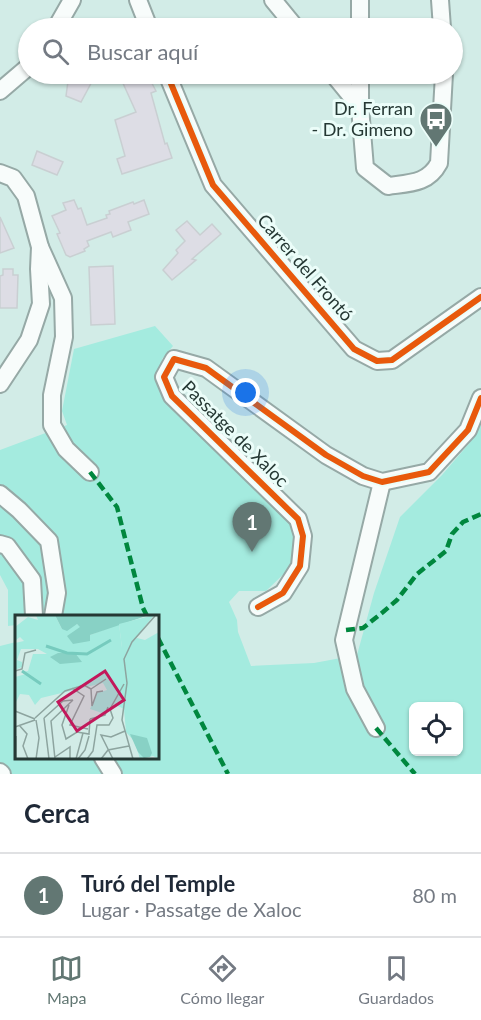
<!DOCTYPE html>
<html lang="es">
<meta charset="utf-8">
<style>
body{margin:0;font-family:Lato,sans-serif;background:#f6f6f7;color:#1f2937}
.controls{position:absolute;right:18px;bottom:18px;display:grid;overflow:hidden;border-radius:9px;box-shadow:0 2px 4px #0004}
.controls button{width:54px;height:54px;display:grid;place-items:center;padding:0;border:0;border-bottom:2px solid #e0e1e3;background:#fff;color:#1f2937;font:30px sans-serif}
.you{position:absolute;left:246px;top:393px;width:21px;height:21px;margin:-15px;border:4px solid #fff;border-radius:50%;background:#1a73e8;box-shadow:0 0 0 9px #1a73e833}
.badge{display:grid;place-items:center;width:39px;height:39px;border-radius:50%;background:#627773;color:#fff;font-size:20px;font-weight:700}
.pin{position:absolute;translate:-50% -50px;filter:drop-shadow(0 2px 3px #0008)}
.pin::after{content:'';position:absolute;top:32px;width:21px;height:18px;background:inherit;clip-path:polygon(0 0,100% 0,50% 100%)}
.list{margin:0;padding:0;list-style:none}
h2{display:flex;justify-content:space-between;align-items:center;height:78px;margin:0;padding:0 24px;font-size:26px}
h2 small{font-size:20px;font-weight:400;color:#747a83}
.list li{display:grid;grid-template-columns:39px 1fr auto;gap:18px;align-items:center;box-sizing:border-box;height:84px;padding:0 24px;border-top:2px solid #e0e1e3}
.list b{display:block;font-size:22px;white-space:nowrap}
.list p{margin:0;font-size:20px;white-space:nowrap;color:#747a83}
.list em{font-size:20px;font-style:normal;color:#747a83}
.icon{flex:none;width:33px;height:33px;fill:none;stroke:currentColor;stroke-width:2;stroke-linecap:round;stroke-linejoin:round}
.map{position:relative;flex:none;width:481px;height:774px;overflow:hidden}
.search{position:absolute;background:#fff;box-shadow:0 2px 4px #0004;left:18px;right:18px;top:18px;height:66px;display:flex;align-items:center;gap:15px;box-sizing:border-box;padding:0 21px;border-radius:33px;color:#747a83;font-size:22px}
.sheet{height:162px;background:#fff}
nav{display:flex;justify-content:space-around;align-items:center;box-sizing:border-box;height:84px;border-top:2px solid #e0e1e3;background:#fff;font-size:16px;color:#747a83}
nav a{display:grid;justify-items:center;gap:3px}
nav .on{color:#627773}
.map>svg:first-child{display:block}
.green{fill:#a4ebdf;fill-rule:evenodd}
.building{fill:#dddde5;stroke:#c9cfd2;stroke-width:1.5}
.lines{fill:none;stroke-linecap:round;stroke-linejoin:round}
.street-casing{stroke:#96a9a6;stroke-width:20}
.street{stroke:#f8fcfb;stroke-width:16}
.quiet{stroke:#00873e;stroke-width:4.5;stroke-dasharray:9 4.5;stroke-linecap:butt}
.cycleway-casing{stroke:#ebfdf9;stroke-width:10}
.cycleway{stroke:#e8590c;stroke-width:6}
.labels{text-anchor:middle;stroke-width:6;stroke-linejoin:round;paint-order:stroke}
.poi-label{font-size:18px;fill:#253834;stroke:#ebfdf9;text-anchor:end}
.street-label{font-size:18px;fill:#253834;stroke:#ebfdf9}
.inset-river{fill:none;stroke:#76cbbe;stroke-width:3}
.inset-road{fill:none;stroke:#8da49f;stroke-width:1.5}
.view{fill:#c2185b;fill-opacity:0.15;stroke:#c2185b;stroke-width:3}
.inset-edge{fill:none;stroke:#253834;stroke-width:3}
</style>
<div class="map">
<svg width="481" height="774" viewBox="0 0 481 774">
<rect width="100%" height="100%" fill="#d2ece7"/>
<path class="green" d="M 155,326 L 173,346 L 162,359 L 163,385 L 289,515 L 297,532 L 294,564 L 266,591 L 239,591 L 229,602 L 237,620 L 238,632 L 251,666 L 314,663 L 357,655 L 374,593 L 400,517 L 442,475 L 472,440 L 481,420 L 481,774 L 0,774 L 0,646 L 16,642 L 16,758 L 158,758 L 158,616 L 16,616 L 16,625 L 8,626 L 8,590 L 0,575 L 0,450 L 67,425 L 62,411 L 74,349 ZM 414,706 L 458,706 L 458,752 L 414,752 Z"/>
<g class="building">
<path d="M 69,74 L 96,74 L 81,102 L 66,96 Z"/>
<path d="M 147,74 L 156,91 L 151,93 L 165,144 L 167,143 L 172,158 L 122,174 L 117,159 L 125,156 L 115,120 L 136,112 L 122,81 L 134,75 L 138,79 Z"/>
<path d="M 37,151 L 63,162 L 57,175 L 32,165 Z"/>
<path d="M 74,200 L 78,209 L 81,208 L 87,225 L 107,218 L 106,215 L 110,214 L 109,211 L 133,202 L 134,204 L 144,200 L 149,214 L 128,222 L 131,230 L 113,237 L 111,232 L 87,241 L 89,246 L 84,249 L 85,251 L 70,257 L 66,255 L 57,234 L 60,233 L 52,216 L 66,210 L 63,203 Z"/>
<path d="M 0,217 L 14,248 L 0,253 Z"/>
<path d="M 187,221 L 200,235 L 212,224 L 221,234 L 192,259 L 196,260 L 172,280 L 163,270 L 178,253 L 176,250 L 185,241 L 176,230 Z"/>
<path d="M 113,266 L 115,324 L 91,325 L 89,267 Z"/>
<path d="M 3,269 L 13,269 L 13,275 L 18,275 L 17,308 L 0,308 L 0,276 L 3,275 Z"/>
</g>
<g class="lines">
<g class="street-casing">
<g id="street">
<path d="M 138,0 L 149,28"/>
<path d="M 273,0 L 296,28"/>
<path d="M 360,0 L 360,28"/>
<path d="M 440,0 L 442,28"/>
<path d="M 56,28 L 72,0"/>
<path d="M 167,74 L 213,185 L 354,349 L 377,361 L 392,360 L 481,297"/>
<path d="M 333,74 L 360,107"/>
<path d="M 360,74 L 360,107 L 365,168 L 388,186 C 409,183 428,184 439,163 L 444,74"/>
<path d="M 0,91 L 28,67"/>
<path d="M 0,173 L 13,178 L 26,196 L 40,247 L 39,269 L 41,304 L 29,340 L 0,384"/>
<path d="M 40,247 L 63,298 L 64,337 L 52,395 L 52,425 L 66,449 L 90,472"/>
<path d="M 0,494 L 19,510 L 49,541 L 57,593 L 53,616"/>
<path d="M 0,544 L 7,546 L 32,580 L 34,616"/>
<path d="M 258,607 L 283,593 L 300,566 L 303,536 L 298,519 L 172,396 L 164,377 L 174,359 L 206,368 L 326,455 L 363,476 L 382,482 L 429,472 L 468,430 L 481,398"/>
<path d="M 376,728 L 355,689 L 344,640 L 382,482"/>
<path d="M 103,758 L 113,774"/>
<path d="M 0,772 L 2,774"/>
</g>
</g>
<use href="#street" class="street"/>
<g class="quiet">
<path d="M 90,472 L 117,507 L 143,608 L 147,616"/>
<path d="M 346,630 L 363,628 L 383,612 L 397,600 L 417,574 L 446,551 L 452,534 L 463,522 L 481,514"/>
<path d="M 158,638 L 228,774"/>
<path d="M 376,728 L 415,774"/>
</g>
<g class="cycleway-casing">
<g id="cycleway">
<path d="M 167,74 L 213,185 L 354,349 L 377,361 L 392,360 L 481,297"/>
<path d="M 258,607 L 283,593 L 300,566 L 303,536 L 298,519 L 172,396 L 164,377 L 174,359 L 206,368 L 326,455 L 363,476 L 382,482 L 429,472 L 468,430 L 481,398"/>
</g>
</g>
<use href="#cycleway" class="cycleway"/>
</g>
<defs>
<g id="bus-pin" transform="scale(1.725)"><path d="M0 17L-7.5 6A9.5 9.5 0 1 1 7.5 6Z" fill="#627773" stroke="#ebfdf9"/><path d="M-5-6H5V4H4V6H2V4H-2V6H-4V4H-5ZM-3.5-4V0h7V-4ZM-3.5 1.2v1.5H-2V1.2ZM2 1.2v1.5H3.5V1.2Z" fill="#fff"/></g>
</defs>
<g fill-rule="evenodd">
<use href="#bus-pin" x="436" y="119"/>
</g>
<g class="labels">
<g class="poi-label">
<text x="413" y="115">Dr. Ferran<tspan x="413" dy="21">- Dr. Gimeno</tspan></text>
</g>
<g class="street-label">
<text transform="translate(305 268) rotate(49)" y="6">Carrer del Frontó</text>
<text transform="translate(235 434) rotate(45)" y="6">Passatge de Xaloc</text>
</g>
</g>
<g transform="translate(15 615)">
<rect width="144" height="144" fill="#d2ece7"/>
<path d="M 21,0 L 40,0 L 47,14 L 62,9 L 75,20 L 104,9 L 107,33 L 122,23 L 130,25 L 144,17 L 144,144 L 138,141 L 125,144 L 120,127 L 111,117 L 109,94 L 99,89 L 90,99 L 75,94 L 82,78 L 92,75 L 88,68 L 26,83 L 20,90 L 14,80 L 5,79 L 0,89 L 0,62 L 11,59 L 8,57 L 13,56 L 18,39 L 32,39 L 23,34 L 6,34 L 2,45 L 7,47 L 7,52 L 0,55 L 0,28 L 9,26 L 5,22 L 1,25 L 0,12 L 13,2 L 23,5 Z" fill="#a4ebdf"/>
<path d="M 40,0 L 134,0 L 75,20 L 75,26 L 58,29 L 52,21 L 65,12 L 62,9 L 52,16 L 47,14 ZM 43,38 L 60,38 L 67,47 L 45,49 L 35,42 ZM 115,119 L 132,123 L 137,138 L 135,142 L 129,143 L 123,137 Z" fill="#88d1c5"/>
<path d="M 139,0 L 112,34 L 107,33 L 104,9 Z" fill="#a4ebdf"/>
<path class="inset-river" d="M 31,31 L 52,38 L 72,39 L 96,25M 7,56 L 26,69"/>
<path class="inset-road" d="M 0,56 L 7,54 L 10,38 L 21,35M 57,73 L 69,81 L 55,110 L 73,114M 76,74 L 77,91 L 82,77 L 88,76M 76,74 L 91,64M 54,90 L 47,110 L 51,124 L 62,117 L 74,119 L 75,104M 0,96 L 20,104M 20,103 L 50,76 L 69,70 L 76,74M 29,103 L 34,144M 29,103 L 48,86 L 58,85M 75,104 L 90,100 L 93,92M 4,110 L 12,119 L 8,131 L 13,144M 0,112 L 20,105M 1,121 L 1,144M 40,142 L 55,132 L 55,144M 21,144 L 24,123 L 21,105M 40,144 L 36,106 L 58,85M 61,144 L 68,118M 63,144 L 70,135 L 74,121M 72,144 L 78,136 L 82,110 L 94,110 L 98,103 L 95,94 L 109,69M 86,144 L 93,135 L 114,131M 98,144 L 86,120 L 96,122 L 110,116M 118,144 L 107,105 L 112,68 L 109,44 L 117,27 L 140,1"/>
<path class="view" d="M 90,56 L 109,85 L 62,116 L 43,87 Z"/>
<rect width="144" height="144" class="inset-edge"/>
</g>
</svg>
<div class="controls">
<button><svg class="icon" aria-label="locate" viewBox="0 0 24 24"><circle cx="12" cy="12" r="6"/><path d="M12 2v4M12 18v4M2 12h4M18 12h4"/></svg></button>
</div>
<div class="you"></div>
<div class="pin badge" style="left:252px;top:552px">1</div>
<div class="search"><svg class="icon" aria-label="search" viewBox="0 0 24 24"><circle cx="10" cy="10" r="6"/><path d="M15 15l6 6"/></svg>Buscar aquí</div>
</div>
<section class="sheet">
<h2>Cerca<small></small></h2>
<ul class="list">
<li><span class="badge">1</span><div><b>Turó del Temple</b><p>Lugar · Passatge de Xaloc</p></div><em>80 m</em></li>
</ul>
</section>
<nav>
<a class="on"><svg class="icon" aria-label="map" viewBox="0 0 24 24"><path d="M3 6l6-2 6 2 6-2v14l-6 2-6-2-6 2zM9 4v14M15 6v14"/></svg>Mapa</a>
<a><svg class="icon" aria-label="directions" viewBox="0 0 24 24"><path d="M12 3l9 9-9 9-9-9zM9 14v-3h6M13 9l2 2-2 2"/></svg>Cómo llegar</a>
<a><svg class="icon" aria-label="saved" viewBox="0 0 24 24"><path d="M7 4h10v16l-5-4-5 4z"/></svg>Guardados</a>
</nav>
